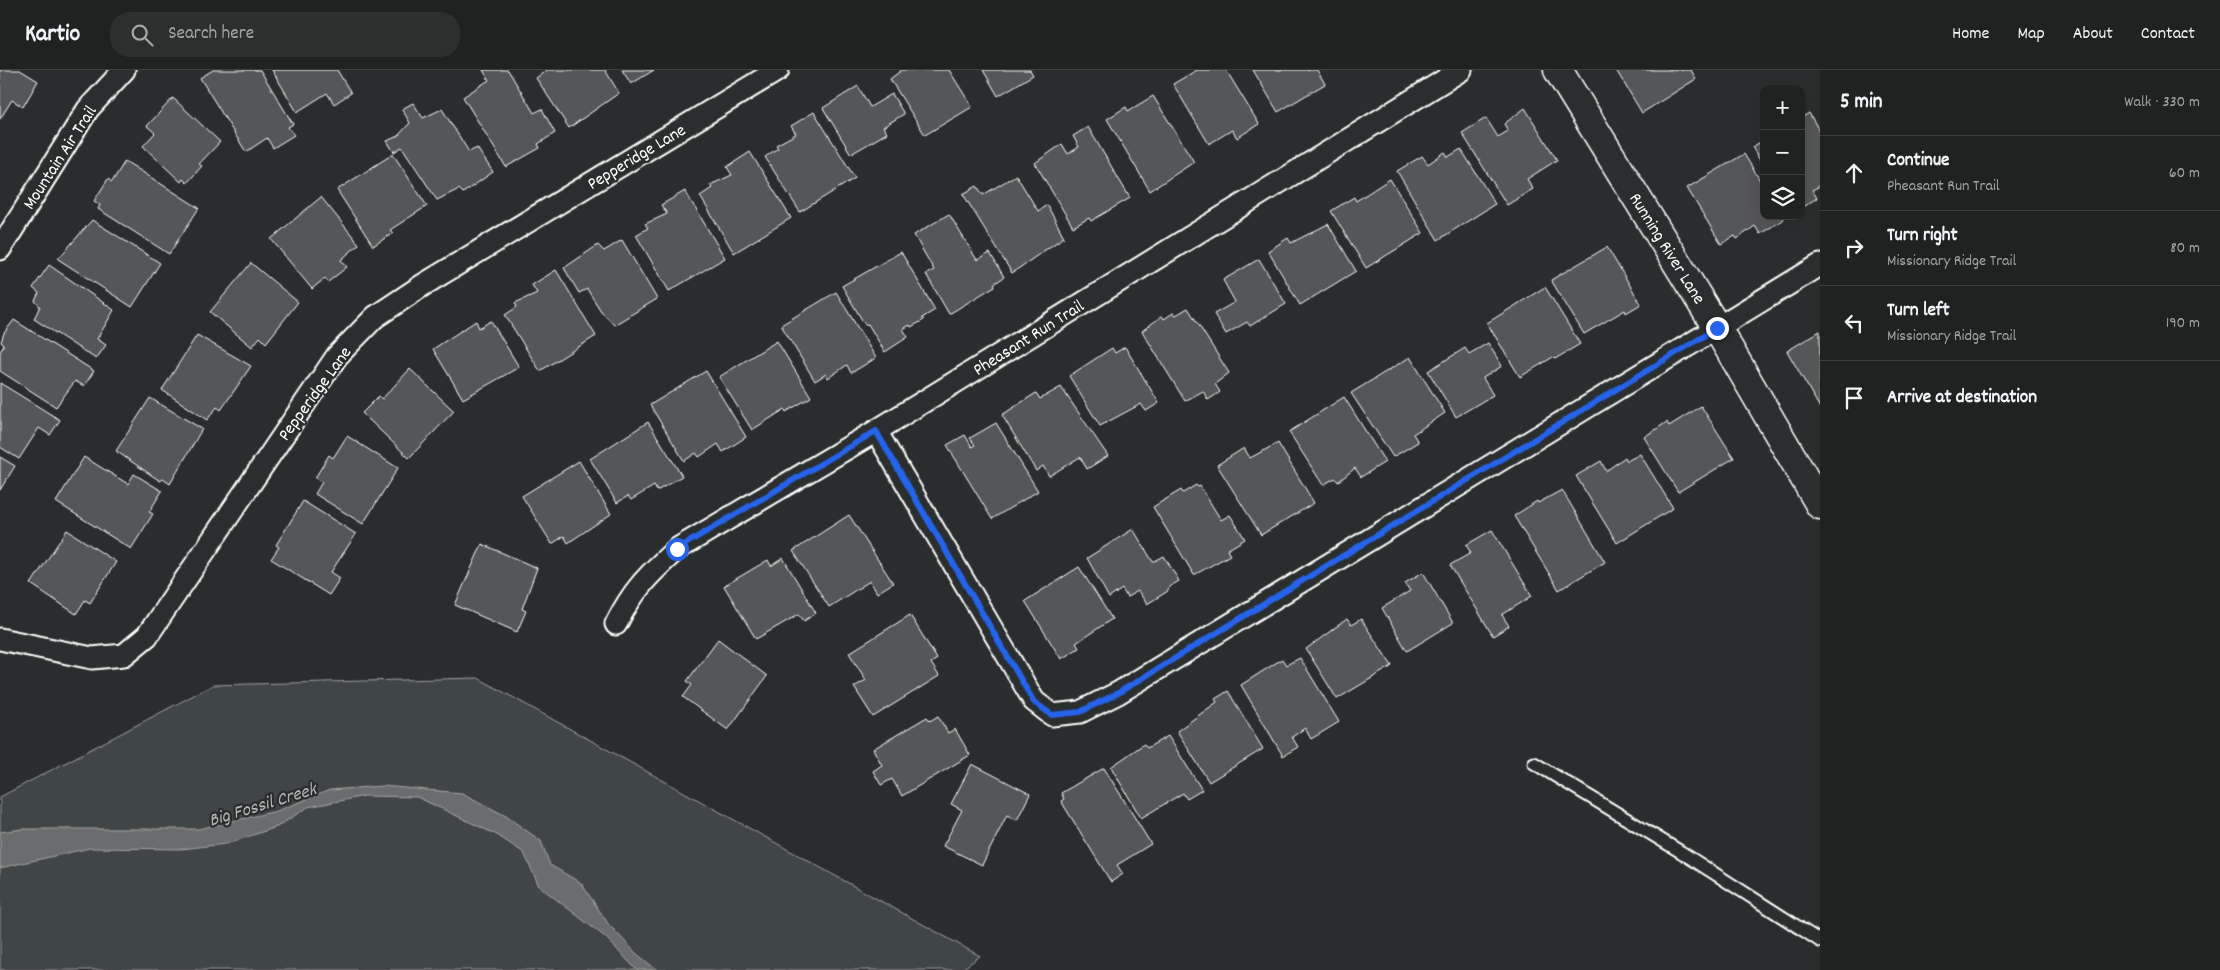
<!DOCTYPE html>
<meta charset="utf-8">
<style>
body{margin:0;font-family:Dekko,sans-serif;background:#2d2f2f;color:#f1f3f6}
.controls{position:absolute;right:15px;top:15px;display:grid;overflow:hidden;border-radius:10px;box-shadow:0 5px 20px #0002}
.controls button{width:45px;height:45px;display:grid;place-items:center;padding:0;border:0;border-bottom:1px solid #3d3f40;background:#202222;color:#f1f3f6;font:25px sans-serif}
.stop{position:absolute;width:15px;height:15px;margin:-11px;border:4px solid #2563eb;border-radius:50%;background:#fff}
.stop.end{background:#2563eb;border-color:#fff;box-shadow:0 1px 5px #0008}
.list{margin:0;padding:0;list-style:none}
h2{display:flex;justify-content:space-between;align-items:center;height:65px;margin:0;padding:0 20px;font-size:21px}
h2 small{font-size:16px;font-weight:400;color:#a2a4a5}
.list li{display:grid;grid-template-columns:32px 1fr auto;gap:15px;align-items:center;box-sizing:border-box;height:75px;padding:0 20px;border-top:1px solid #3d3f40}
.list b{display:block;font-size:19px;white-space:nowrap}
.list p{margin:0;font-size:16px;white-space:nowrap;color:#a2a4a5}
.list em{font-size:16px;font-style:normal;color:#a2a4a5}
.icon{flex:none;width:28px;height:28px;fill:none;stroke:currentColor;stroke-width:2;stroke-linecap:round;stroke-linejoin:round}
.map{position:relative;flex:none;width:1820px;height:900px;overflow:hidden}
header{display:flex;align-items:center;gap:30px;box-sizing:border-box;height:70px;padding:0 25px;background:#202222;border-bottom:1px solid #3d3f40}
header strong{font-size:24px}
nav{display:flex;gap:28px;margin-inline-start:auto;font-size:18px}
.search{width:350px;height:45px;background:#2d2f2f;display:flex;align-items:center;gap:12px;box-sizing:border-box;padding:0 18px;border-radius:20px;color:#a2a4a5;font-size:19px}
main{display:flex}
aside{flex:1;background:#202222}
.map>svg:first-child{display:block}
.green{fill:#414445;stroke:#a0a2a2}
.water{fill:#6a6c6d;stroke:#a6a7a7}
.building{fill:#555758;stroke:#fff}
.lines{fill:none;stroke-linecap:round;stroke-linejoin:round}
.service-casing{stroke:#fff;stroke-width:15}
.minor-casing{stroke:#fff;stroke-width:25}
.tertiary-casing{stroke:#fff;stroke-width:31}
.service{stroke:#2a2d2e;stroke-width:11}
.minor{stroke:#2a2d2e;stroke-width:21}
.tertiary{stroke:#2a2d2e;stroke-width:28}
.route{stroke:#2563eb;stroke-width:6}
.labels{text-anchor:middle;stroke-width:4.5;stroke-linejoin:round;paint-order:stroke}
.street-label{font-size:18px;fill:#fff;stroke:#2a2d2e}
.water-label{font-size:19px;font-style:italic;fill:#b4b6b6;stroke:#2a2d2e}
</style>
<header>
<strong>Kartio</strong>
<div class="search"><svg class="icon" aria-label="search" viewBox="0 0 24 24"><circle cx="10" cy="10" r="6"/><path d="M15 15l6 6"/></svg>Search here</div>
<nav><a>Home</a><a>Map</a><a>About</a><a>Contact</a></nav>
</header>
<main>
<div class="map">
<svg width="1820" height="900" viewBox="0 0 1820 900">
<rect width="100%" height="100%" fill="#2a2d2e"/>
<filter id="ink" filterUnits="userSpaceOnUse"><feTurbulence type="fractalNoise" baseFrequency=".02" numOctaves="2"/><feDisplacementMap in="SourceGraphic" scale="10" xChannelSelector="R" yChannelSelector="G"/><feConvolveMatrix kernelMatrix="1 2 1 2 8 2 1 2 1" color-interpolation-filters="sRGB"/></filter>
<g filter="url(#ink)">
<path class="green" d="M 478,608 L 980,886 L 961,900 L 0,900 L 0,727 L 213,615 Z"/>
<path class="water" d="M 382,716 L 462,723 L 506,746 L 541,771 L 550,795 L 581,813 L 609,855 L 637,884 L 657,900 L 637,900 L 605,867 L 539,816 L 524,783 L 497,765 L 417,727 L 365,726 L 308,737 L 277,757 L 226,774 L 181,779 L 90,778 L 0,798 L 0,762 L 22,759 L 198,759 L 277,741 L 330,720 Z"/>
<g class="building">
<path d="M 0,0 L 20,0 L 38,11 L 23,37 L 12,30 L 0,49 Z"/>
<path d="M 213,0 L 260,0 L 293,54 L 288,57 L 294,65 L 273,78 L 267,68 L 246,82 L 200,8 Z"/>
<path d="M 272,0 L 337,0 L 351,23 L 334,34 L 327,23 L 297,42 Z"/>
<path d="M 483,0 L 508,0 L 534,43 L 542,39 L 555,63 L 538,74 L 540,78 L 506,97 L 463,27 L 489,10 Z"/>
<path d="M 547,0 L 605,0 L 619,23 L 569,58 L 536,8 Z"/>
<path d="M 622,0 L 654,0 L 631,14 Z"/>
<path d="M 902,0 L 949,0 L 972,37 L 925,65 L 890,9 Z"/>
<path d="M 983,0 L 1030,0 L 1033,5 L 998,26 Z"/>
<path d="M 1197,0 L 1226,0 L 1259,54 L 1237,68 L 1232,60 L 1209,74 L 1173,14 Z"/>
<path d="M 1253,0 L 1317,0 L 1325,14 L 1278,42 Z"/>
<path d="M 1616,0 L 1691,0 L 1696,9 L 1642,43 Z"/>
<path d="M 858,16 L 870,37 L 892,24 L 904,44 L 883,57 L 887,63 L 851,84 L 823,38 Z"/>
<path d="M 1153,26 L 1194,92 L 1150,121 L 1107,49 L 1126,37 L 1128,41 Z"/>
<path d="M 173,28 L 220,72 L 199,94 L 202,96 L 187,113 L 183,109 L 181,112 L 143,76 L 155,63 L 147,56 Z"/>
<path d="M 413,33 L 423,48 L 442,39 L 469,82 L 477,78 L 493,102 L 463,123 L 459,119 L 437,130 L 402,77 L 394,82 L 387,71 L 398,66 L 410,53 L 402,39 Z"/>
<path d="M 1525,38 L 1557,90 L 1527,109 L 1533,119 L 1507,135 L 1462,63 L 1486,48 L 1498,67 L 1508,61 L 1504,54 Z"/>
<path d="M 814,42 L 855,108 L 800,142 L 765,87 L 778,78 L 776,75 L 796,64 L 791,56 Z"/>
<path d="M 1809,43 L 1820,62 L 1820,116 L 1812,120 L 1817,128 L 1801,138 L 1801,48 Z"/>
<path d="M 1088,57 L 1130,128 L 1091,151 L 1089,148 L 1073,157 L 1035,93 L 1062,74 L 1068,84 L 1079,77 L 1073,66 Z"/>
<path d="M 1764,70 L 1764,97 L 1752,77 Z"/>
<path d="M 1461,79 L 1495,134 L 1438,170 L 1397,101 L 1422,86 L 1428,94 L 1445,82 L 1448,87 Z"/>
<path d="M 750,82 L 791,148 L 734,183 L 700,126 L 712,118 L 710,115 L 732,105 L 727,97 Z"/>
<path d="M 393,84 L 427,136 L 390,160 L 393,163 L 373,176 L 337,120 Z"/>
<path d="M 1744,84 L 1764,117 L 1764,146 L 1782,146 L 1784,149 L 1760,164 L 1755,156 L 1737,169 L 1735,166 L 1721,174 L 1687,118 Z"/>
<path d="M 125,91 L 199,138 L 169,184 L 98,139 L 100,135 L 94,131 L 108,109 L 112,112 Z"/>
<path d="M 1016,105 L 1038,141 L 1047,135 L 1064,167 L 1012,203 L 963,124 L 977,116 L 983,125 Z"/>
<path d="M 1390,109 L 1423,163 L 1366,198 L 1331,141 L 1354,127 L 1356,131 Z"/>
<path d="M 685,121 L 725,188 L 669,221 L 636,165 L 648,158 L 645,154 L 667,144 L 661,135 Z"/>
<path d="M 321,127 L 359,174 L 341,190 L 347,197 L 328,212 L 325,208 L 312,219 L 271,169 Z"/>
<path d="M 949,144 L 977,190 L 990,183 L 1004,207 L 994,214 L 995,216 L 949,244 L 926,204 L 934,200 L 914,165 Z"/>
<path d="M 92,150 L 160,193 L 132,237 L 58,189 Z"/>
<path d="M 1328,154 L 1356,201 L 1300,235 L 1268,181 L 1288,168 L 1291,173 Z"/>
<path d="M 622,170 L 657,229 L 614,255 L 601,241 L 587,219 L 579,223 L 564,198 L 598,175 L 604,181 Z"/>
<path d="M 1607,177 L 1641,234 L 1626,243 L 1625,240 L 1584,264 L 1551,210 Z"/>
<path d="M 901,182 L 935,240 L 922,248 L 924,250 L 911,257 L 910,255 L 903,259 L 908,267 L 885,282 L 868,254 L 865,255 L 842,216 Z"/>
<path d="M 1259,189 L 1286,234 L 1250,256 L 1247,252 L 1226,264 L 1214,244 L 1235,232 L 1223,210 Z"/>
<path d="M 251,193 L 298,232 L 266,273 L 260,267 L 252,277 L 210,242 Z"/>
<path d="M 49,195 L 114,240 L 97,269 L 106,275 L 96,289 L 34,249 L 40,236 L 35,231 L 39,223 L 33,218 Z"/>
<path d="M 556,200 L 596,266 L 540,301 L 505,245 L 517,237 L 515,233 L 537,223 L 532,215 Z"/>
<path d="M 1545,217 L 1580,274 L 1555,289 L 1553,287 L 1520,307 L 1487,253 Z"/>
<path d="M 836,222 L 876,288 L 851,303 L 847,295 L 828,308 L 826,304 L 815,311 L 781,255 Z"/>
<path d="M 1188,238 L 1229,303 L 1215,314 L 1220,322 L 1208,330 L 1203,321 L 1185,331 L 1142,261 L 1162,246 L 1164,249 L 1173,243 L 1176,245 Z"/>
<path d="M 14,250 L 94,301 L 84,316 L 75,311 L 56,337 L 0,301 L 0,282 L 4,275 L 1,272 L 4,263 Z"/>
<path d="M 476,251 L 479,258 L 491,251 L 519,297 L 463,329 L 433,279 Z"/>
<path d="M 1820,261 L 1820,338 L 1787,281 Z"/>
<path d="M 197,265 L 251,296 L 221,340 L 217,337 L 207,350 L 162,320 Z"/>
<path d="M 777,271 L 811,327 L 786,342 L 785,339 L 752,360 L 719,307 Z"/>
<path d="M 1488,273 L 1502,296 L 1483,308 L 1493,325 L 1456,347 L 1428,301 L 1465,278 L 1469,284 Z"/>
<path d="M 1125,277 L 1159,333 L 1146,341 L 1141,334 L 1100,356 L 1069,306 L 1112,278 L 1115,283 Z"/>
<path d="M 1410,287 L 1445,343 L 1413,364 L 1418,372 L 1393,387 L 1351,323 Z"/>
<path d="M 410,299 L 454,341 L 409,388 L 362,343 L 379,326 L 382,329 Z"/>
<path d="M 706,301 L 746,367 L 723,382 L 718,374 L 699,387 L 696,383 L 684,391 L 650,335 Z"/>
<path d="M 0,313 L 60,350 L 50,365 L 39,358 L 19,389 L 0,377 Z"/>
<path d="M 1061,317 L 1108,386 L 1087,399 L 1080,387 L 1049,406 L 1043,396 L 1036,401 L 1002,345 L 1036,323 L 1040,329 Z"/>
<path d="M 1344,327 L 1385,392 L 1361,407 L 1355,398 L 1338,412 L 1335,408 L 1323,415 L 1289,362 Z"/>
<path d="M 150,328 L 202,359 L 170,414 L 163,409 L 160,411 L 116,381 Z"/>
<path d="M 1701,336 L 1734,388 L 1678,422 L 1644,367 L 1667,352 L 1669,356 Z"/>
<path d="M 648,352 L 682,406 L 657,421 L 654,416 L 631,430 L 628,426 L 617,433 L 590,389 Z"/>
<path d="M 996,353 L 1038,421 L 992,449 L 947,375 L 965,365 L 972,377 L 975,375 L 970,368 Z"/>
<path d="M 347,366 L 398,398 L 363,454 L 315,424 L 322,412 L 315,408 L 329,385 L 333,388 Z"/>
<path d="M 1278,373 L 1314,433 L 1261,465 L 1217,395 L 1244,378 L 1250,388 Z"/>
<path d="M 1640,384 L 1673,438 L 1617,473 L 1576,406 L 1601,391 L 1606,401 L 1625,387 L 1627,391 Z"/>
<path d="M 0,387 L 15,396 L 0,420 Z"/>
<path d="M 84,387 L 128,414 L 134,404 L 162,421 L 149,442 L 153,444 L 131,479 L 56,432 Z"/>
<path d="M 579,391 L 611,444 L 568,473 L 564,466 L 552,474 L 522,426 Z"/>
<path d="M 1196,415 L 1198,417 L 1200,416 L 1221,450 L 1230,445 L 1245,469 L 1227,480 L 1230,485 L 1194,505 L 1153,437 L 1181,420 L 1183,423 Z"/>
<path d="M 1562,420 L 1605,492 L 1559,520 L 1514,446 L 1537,431 L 1538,433 Z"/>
<path d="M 303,431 L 356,464 L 331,502 L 340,508 L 329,525 L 271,489 L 279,477 L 276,475 Z"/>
<path d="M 849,445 L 893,513 L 877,523 L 870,511 L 829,537 L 793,481 Z"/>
<path d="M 1133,459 L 1153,492 L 1164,486 L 1179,511 L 1169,517 L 1168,521 L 1147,534 L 1138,521 L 1127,527 L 1122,519 L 1109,528 L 1087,488 Z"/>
<path d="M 67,460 L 116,492 L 90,533 L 85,530 L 76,544 L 31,514 Z"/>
<path d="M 1492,460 L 1532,526 L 1502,545 L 1509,556 L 1493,566 L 1450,495 L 1471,483 L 1466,475 Z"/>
<path d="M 482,474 L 537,498 L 522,539 L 526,541 L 517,562 L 455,535 Z"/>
<path d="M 783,488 L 816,543 L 804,551 L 799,544 L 756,569 L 724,516 L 768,490 L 771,496 Z"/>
<path d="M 1079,497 L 1112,549 L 1076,573 L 1079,578 L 1061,589 L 1025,531 Z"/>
<path d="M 1423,502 L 1453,553 L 1407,581 L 1382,538 L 1410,521 L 1405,513 Z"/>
<path d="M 910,545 L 937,589 L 931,593 L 939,606 L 873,647 L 854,617 L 866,610 L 849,583 Z"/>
<path d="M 1347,549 L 1351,555 L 1361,549 L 1392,596 L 1337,629 L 1306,579 Z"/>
<path d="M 718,569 L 767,606 L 728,660 L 683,627 L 692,615 L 687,611 Z"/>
<path d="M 1300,588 L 1339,652 L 1311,669 L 1305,658 L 1292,667 L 1298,677 L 1283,686 L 1241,615 L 1282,589 L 1286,595 Z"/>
<path d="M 1228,621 L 1263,679 L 1209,712 L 1177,661 L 1217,632 L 1215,629 Z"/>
<path d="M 938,646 L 948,663 L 955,659 L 970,685 L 902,726 L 892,709 L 881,715 L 873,701 L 882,695 L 873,679 L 927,647 L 930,651 Z"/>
<path d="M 1168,666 L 1202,720 L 1187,729 L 1183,723 L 1141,748 L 1111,697 L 1144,674 L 1147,678 Z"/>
<path d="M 972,694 L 1030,724 L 1017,750 L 1007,745 L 982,795 L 943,776 L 962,740 L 951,734 Z"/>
<path d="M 1104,698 L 1151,774 L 1117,795 L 1123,804 L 1111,812 L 1061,731 L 1064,729 L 1061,723 Z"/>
</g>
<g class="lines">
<g class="service-casing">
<path id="service" d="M 1534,693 L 1681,782 L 1820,871"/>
</g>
<g class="minor-casing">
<g id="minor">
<path d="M 0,179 L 88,39 L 124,0"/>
<path d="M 876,361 L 1034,631 L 1052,645 L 1080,642 L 1118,623 L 1820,195"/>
<path d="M 616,554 C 633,520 649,504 677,479 L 876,361 L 1461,0"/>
<path d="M 0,569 L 92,588 L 124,585 L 147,566 L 337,286 L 375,247 L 423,215 L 778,0"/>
</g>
</g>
<g class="tertiary-casing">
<path id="tertiary" d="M 1558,0 L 1717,258 L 1820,435"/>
</g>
<use href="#service" class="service"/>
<use href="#minor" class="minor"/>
<use href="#tertiary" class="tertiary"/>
</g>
</g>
<g class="lines" filter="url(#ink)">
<path class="route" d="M 677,479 L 876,361 L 1034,632 L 1052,645 L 1080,642 L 1118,623 L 1717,258"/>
</g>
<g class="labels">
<g class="street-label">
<text transform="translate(636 86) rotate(-31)" y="6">Pepperidge Lane</text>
<text transform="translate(59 87) rotate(-57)" y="6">Mountain Air Trail</text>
<text transform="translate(1668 178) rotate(58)" y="6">Running River Lane</text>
<text transform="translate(1028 267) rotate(-32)" y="6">Pheasant Run Trail</text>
<text transform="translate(314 323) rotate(-54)" y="6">Pepperidge Lane</text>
</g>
<g class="water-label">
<text transform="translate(262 733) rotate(-17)" y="7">Big Fossil Creek</text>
</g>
</g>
</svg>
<div class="controls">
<button>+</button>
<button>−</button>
<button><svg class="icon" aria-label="layers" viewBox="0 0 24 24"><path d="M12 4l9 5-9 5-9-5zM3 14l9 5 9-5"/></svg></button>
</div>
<div class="stop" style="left:677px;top:479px"></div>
<div class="stop end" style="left:1717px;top:258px"></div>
</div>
<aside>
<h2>5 min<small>Walk · 330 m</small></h2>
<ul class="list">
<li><svg class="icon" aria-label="ahead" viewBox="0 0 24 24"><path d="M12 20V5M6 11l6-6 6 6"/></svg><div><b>Continue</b><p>Pheasant Run Trail</p></div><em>60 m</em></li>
<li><svg class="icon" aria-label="right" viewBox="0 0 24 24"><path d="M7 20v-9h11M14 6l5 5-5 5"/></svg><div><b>Turn right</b><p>Missionary Ridge Trail</p></div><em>80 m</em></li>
<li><svg class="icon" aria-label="left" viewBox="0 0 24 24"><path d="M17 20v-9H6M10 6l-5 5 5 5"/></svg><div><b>Turn left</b><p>Missionary Ridge Trail</p></div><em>190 m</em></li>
<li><svg class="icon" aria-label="arrive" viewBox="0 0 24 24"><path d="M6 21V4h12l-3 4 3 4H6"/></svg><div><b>Arrive at destination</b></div></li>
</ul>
</aside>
</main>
